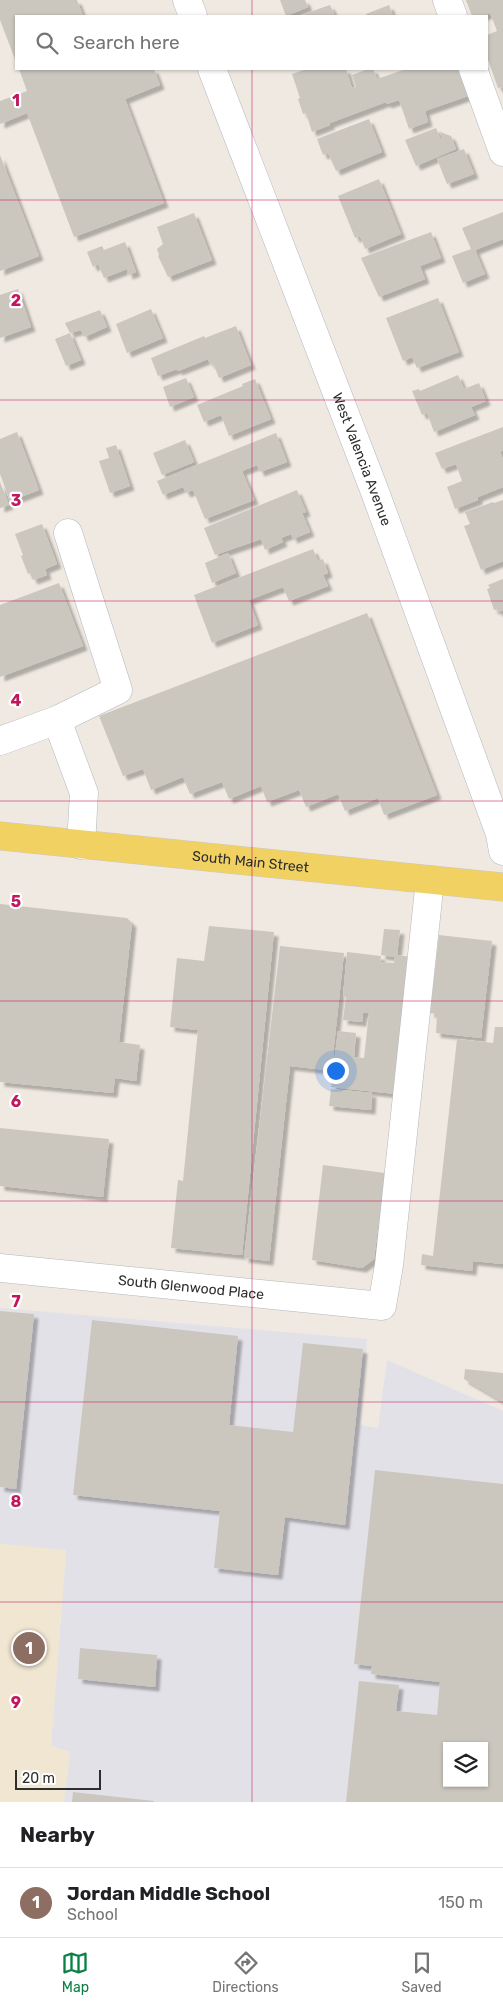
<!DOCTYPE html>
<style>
body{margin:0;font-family:Rubik,sans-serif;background:#f2f2f2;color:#202124}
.controls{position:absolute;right:15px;bottom:15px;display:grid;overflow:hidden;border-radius:0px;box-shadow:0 1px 4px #0004}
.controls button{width:45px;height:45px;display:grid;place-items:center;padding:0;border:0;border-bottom:1px solid #e0e0e0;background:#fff;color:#202124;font:25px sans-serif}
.scale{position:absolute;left:15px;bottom:12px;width:86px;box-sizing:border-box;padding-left:5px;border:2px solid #2e2e2e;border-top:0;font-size:14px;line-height:18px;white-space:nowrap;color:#2e2e2e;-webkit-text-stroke:4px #fff;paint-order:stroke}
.you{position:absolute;left:335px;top:1070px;width:18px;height:18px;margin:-12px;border:4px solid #fff;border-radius:50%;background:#1a73e8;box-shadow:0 0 0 8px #1a73e833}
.badge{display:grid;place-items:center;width:32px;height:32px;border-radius:50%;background:#0b8043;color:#fff;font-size:16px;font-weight:700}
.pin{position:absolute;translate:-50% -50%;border:2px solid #fff;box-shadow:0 1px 5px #0006}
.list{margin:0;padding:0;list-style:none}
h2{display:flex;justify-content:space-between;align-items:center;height:65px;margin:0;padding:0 20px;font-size:21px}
h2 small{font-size:16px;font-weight:400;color:#757577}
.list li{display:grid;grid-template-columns:32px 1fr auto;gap:15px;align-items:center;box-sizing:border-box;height:70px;padding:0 20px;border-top:1px solid #e0e0e0}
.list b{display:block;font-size:19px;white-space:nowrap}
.list p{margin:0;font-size:16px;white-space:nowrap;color:#757577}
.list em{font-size:16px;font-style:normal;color:#757577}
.icon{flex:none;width:28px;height:28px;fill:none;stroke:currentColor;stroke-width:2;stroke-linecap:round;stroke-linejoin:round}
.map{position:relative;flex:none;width:503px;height:1802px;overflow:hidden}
.search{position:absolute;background:#fff;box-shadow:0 1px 4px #0004;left:15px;right:15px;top:15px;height:55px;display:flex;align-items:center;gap:12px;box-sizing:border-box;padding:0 18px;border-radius:0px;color:#757577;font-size:19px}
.sheet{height:135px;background:#fff}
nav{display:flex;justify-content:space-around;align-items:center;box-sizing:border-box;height:70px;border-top:1px solid #e0e0e0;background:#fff;font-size:14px;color:#757577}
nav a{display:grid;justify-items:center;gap:2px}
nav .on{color:#0b8043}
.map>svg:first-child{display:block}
.industrial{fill:#e3e1e8;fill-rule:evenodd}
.education{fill:#f0e6d1}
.building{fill:#cbc7bf;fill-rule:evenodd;filter:url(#shadow)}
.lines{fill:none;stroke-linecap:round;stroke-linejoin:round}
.minor-casing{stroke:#b4b7c1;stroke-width:29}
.major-casing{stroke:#c9c9c9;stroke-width:29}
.minor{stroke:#fff;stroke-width:28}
.major{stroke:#f2d163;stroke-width:28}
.grid{fill:none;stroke:#c2185b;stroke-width:1;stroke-opacity:0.55}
.labels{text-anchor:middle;stroke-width:4.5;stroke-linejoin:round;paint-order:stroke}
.street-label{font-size:14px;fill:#2e2e2e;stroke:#fff}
.grid-label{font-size:16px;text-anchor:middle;font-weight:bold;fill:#c2185b;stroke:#fff;stroke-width:4.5;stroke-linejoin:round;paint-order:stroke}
</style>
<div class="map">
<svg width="503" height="1802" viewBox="0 0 503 1802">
<defs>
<filter id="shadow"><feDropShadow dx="4.5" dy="4.5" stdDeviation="1" flood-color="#0004"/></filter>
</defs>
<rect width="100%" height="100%" fill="#efe9e1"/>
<path class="industrial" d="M 0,1308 L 367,1339 L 360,1425 L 378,1428 L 387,1360 L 503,1411 L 503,1802 L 64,1802 L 70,1752 L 51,1746 L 66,1551 L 0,1544 ZM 447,1746 L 484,1746 L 484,1783 L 447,1783 Z"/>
<path class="education" d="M 0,1544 L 66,1550 L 51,1746 L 70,1752 L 64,1802 L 0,1802 Z"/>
<g class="building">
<path d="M 0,0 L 77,0 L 83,16 L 16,16 L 16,62 L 0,20 Z"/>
<path d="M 280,0 L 305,0 L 308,7 L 286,16 Z"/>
<path d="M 466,0 L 503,0 L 503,87 L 498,88 L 487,57 L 487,35 L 497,31 L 490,13 L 483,16 L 478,16 L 477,14 L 472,16 Z"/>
<path d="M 330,5 L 335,16 L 298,16 Z"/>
<path d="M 389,5 L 393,16 L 367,16 L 366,14 Z"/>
<path d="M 19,69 L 154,69 L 160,85 L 125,99 L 164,203 L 74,237 L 27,113 L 0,124 L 0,101 L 27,91 Z"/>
<path d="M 307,69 L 346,69 L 352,88 L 356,87 L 352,75 L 368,69 L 373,69 L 377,79 L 406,69 L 458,69 L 468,96 L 425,111 L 428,122 L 409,129 L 399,100 L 387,104 L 386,102 L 330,123 L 330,125 L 312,132 L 306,113 L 303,114 L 298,99 L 300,98 L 292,74 Z"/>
<path d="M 369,119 L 382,152 L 336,171 L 328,153 L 323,155 L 317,139 Z"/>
<path d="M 436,128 L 441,140 L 443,139 L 440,132 L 451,136 L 456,149 L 416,166 L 405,140 Z"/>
<path d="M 464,149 L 474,174 L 447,184 L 437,159 Z"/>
<path d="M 0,155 L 39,256 L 0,271 Z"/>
<path d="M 379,179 L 401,234 L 365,249 L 360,236 L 355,238 L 338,196 Z"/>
<path d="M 503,212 L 503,239 L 475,250 L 485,274 L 463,283 L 452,256 L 471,249 L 462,228 Z"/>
<path d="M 194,213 L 212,260 L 168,277 L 158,256 L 159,255 L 157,249 L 163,244 L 157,227 Z"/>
<path d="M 431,232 L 441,258 L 420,266 L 425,279 L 379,297 L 361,258 Z"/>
<path d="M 125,242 L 136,272 L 128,275 L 127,269 L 104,278 L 98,264 L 93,267 L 87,252 L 102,246 L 104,250 Z"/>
<path d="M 18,289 L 31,327 L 0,338 L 0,295 Z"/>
<path d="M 438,298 L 459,352 L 417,368 L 412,357 L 403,361 L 386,318 Z"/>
<path d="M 151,309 L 163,338 L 127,353 L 116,324 Z"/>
<path d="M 100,310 L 107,327 L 84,337 L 81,330 L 70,333 L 81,360 L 66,366 L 55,339 L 70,333 L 65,323 Z"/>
<path d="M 236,326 L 251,365 L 219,378 L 213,363 L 210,364 L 208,359 L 178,371 L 177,369 L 158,376 L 151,358 L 204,336 L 205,338 Z"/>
<path d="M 458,375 L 464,389 L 479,383 L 486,401 L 471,407 L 475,415 L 434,432 L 427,413 L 422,415 L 412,391 L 419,389 L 420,391 Z"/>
<path d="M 186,378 L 194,397 L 170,407 L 163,387 Z"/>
<path d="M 255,379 L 271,419 L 229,436 L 221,415 L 204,422 L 197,405 L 243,386 L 242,384 Z"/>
<path d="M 503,427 L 503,450 L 500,452 L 503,459 L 503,487 L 478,497 L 478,500 L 455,509 L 447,487 L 462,481 L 456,464 L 442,469 L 435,453 Z"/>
<path d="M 17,432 L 39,490 L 10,501 L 0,474 L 0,439 Z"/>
<path d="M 276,433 L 287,462 L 260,472 L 257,465 L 242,471 L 254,500 L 205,519 L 193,490 L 186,493 L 183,487 L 163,495 L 157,481 Z"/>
<path d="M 185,440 L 194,462 L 162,475 L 153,453 Z"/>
<path d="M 116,445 L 130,486 L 110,493 L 99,461 L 109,458 L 106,448 Z"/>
<path d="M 0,482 L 9,505 L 0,508 Z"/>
<path d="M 297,490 L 306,512 L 302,513 L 310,532 L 293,539 L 291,534 L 281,538 L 283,542 L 265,550 L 261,539 L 215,555 L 204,528 Z"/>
<path d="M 503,500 L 503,561 L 481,570 L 464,526 L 470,524 L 465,512 L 493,502 L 494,503 Z"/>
<path d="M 42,524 L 57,564 L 45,569 L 47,575 L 33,580 L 30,573 L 28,574 L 21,556 L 23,555 L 15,534 Z"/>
<path d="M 313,549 L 318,561 L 323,559 L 328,573 L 323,575 L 328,586 L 289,601 L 283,587 L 249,600 L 258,625 L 212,643 L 194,595 Z"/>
<path d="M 228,553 L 236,573 L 212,583 L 205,563 Z"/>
<path d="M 503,579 L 503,610 L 498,612 L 497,609 L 494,610 L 487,589 L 490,588 L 488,585 Z"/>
<path d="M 59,583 L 83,646 L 0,677 L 0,605 Z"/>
<path d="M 367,613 L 437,795 L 384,815 L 378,798 L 345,811 L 338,794 L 306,807 L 299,790 L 267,802 L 261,786 L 229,799 L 222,782 L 190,794 L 183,777 L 151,790 L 143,769 L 123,776 L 99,716 Z"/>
<path d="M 0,904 L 127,918 L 132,923 L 119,1042 L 140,1045 L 136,1081 L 115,1078 L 113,1093 L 0,1082 Z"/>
<path d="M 209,926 L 274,932 L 242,1255 L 171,1248 L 178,1180 L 183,1181 L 198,1030 L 170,1027 L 177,958 L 204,961 Z"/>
<path d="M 384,929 L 400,930 L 397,955 L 411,957 L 396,1094 L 331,1087 L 333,1071 L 290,1066 L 269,1261 L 244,1258 L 280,946 L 344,953 L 333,1055 L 335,1055 L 338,1031 L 356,1033 L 354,1057 L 364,1058 L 369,1013 L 363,1013 L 362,1022 L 343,1020 L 346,997 L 343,996 L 347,952 L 381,956 L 380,962 L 394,963 L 395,957 L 381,955 Z"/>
<path d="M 439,935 L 492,941 L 481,1038 L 436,1033 L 437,1014 L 430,1013 Z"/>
<path d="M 495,1027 L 503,1027 L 503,1264 L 473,1261 L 472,1271 L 421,1265 L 422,1254 L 433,1256 L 457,1039 L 493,1043 Z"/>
<path d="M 331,1089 L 372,1093 L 371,1110 L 329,1106 Z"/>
<path d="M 0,1128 L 109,1139 L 103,1197 L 0,1186 Z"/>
<path d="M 323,1165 L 385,1173 L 374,1259 L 362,1268 L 312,1260 Z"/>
<path d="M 0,1311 L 34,1314 L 16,1489 L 0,1487 Z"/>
<path d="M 92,1320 L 238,1336 L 229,1425 L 293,1432 L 303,1343 L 363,1349 L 345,1525 L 285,1517 L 278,1575 L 214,1568 L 220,1511 L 73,1495 Z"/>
<path d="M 465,1369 L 503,1373 L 503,1402 L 464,1379 Z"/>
<path d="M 375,1470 L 503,1484 L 503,1802 L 346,1802 L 359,1681 L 399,1685 L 396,1711 L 437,1715 L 440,1682 L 371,1674 L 372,1666 L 354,1664 ZM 447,1746 L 484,1746 L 484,1783 L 447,1783 Z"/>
<path d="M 80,1648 L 157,1655 L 155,1687 L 78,1679 Z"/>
<path d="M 73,1792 L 154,1801 L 154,1802 L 72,1802 Z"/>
</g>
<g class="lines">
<g class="minor-casing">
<g id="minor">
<path d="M 187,0 L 193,16"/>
<path d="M 447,0 L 453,16"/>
<path id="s1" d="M 212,69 L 375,492 L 500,834 L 503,851"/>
<path d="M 473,69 L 503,152"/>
<path d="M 68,533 L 118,690 L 57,720 L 84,793 L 81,845"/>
<path d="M 0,741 L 57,720"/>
<path id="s2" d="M 0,1268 L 382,1306 L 389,1265 L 430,880"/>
</g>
</g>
<g class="major-casing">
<g id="major">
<path id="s3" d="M 0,836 L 503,887"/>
</g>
</g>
<use href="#minor" class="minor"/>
<use href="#major" class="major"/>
</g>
<path class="grid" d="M 252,0 L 252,16M 252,69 L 252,1802M 0,200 L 503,200M 0,400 L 503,400M 0,601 L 503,601M 0,801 L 503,801M 0,1001 L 503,1001M 0,1201 L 503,1201M 0,1402 L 503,1402M 0,1602 L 503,1602"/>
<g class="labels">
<g class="street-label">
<text dy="5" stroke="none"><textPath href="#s1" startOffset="418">West Valencia Avenue</textPath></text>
<text dy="5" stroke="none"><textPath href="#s3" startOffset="252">South Main Street</textPath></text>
<text dy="5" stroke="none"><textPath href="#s2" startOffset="192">South Glenwood Place</textPath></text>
</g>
</g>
<g class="grid-label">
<text x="16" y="106">1</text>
<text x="16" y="306">2</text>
<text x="16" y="506">3</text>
<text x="16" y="706">4</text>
<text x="16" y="907">5</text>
<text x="16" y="1107">6</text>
<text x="16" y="1307">7</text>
<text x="16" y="1507">8</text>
<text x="16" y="1708">9</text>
</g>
</svg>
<div class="controls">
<button><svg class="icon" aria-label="layers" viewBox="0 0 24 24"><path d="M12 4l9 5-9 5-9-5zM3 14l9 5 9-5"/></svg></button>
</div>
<div class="scale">20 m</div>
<div class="you"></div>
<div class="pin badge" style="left:29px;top:1648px;background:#8d6e63">1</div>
<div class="search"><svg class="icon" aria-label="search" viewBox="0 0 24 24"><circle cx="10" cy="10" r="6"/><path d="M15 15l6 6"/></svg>Search here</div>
</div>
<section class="sheet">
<h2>Nearby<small></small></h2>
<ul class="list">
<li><span class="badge" style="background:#8d6e63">1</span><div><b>Jordan Middle School</b><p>School</p></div><em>150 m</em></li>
</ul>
</section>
<nav>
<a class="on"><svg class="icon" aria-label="map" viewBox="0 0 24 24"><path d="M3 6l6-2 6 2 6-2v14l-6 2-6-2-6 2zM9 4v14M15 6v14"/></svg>Map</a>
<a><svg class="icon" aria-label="directions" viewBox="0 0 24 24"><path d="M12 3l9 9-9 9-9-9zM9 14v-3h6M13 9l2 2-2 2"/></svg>Directions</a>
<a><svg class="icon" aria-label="saved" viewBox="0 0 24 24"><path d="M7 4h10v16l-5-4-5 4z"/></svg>Saved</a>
</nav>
